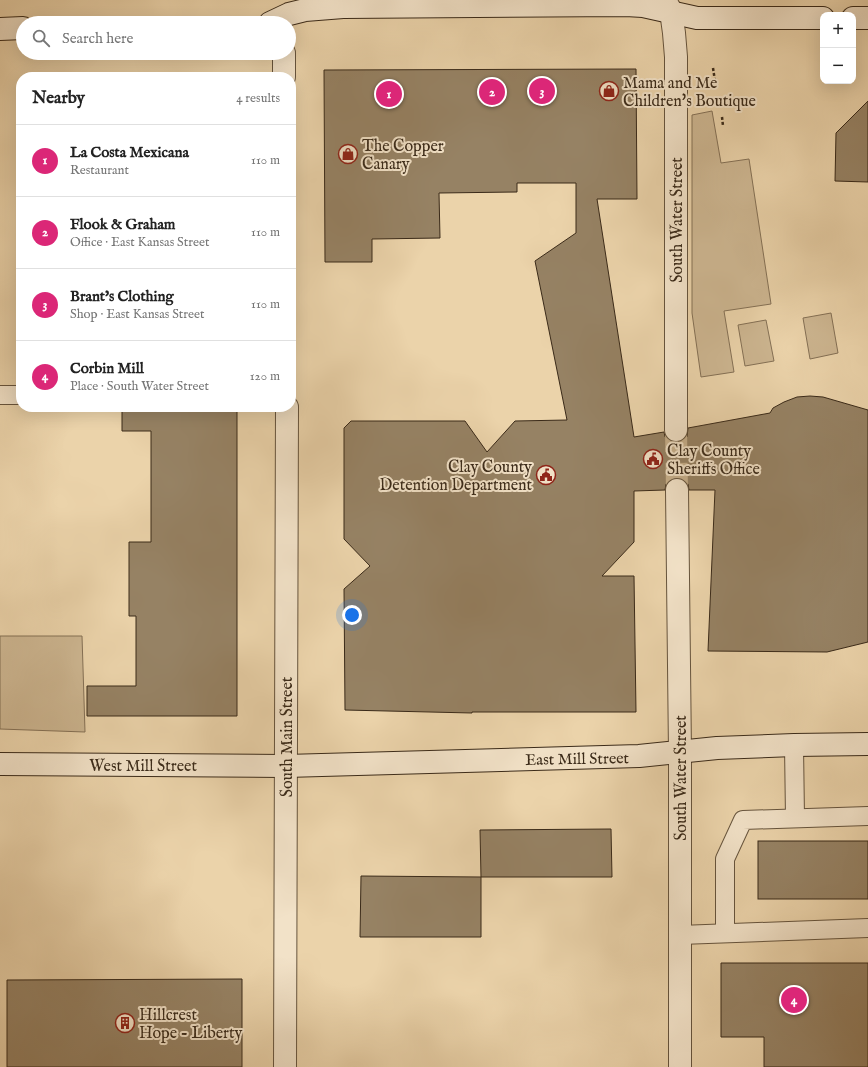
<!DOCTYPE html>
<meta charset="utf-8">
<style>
body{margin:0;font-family:"IM FELL English",serif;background:#f2f2f2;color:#222}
.controls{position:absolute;right:12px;top:12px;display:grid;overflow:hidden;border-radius:8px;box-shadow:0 4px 16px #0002}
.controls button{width:36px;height:36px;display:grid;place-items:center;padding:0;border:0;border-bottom:1px solid #e0e0e0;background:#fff;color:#222;font:20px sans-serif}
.you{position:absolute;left:352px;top:615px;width:14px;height:14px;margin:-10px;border:3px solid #fff;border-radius:50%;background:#1a73e8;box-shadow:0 0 0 6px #1a73e833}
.badge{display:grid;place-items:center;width:26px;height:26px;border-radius:50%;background:#db2777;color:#fff;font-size:13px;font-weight:700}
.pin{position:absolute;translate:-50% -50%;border:2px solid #fff;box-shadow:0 1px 4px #0006}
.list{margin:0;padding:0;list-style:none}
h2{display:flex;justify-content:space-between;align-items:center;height:52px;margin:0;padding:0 16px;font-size:17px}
h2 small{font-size:13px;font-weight:400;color:#767676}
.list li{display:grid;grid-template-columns:26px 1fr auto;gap:12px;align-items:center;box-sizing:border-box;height:72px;padding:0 16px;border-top:1px solid #e0e0e0}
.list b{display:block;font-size:15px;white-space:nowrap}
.list p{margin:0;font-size:13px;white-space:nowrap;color:#767676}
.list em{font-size:13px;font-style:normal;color:#767676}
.icon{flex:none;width:22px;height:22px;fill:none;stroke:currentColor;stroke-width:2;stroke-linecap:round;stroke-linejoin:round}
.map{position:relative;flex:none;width:868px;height:1067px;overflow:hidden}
.search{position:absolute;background:#fff;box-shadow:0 4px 16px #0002;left:16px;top:16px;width:280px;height:44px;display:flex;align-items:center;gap:10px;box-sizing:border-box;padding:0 14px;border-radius:22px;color:#767676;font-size:15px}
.panel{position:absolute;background:#fff;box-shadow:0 4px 16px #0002;left:16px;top:72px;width:280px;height:340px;border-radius:16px}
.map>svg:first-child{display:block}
.green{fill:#cdb691;stroke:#847055}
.building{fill:#968264;stroke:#3a2a19}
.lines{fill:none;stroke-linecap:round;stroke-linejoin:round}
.street-tunnel{stroke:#c8b18d;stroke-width:22;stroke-dasharray:22 11;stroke-linecap:butt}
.lane-casing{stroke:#66543d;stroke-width:20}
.street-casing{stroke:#66543d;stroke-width:24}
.secondary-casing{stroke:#3a2a19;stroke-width:24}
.path{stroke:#3a2a19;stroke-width:2.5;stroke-dasharray:3 2;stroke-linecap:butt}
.lane{stroke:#f2e2c8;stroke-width:18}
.street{stroke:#f2e2c8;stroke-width:22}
.secondary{stroke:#f2e2c8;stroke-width:22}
.labels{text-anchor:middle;stroke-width:4;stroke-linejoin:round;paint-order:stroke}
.poi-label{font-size:16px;fill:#3a2a19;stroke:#f2e2c8;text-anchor:start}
.street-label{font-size:16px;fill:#3a2a19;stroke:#f2e2c8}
</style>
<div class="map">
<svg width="868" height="1067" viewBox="0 0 868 1067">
<rect width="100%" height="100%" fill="#ebd3aa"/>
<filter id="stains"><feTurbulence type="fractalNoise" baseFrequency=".005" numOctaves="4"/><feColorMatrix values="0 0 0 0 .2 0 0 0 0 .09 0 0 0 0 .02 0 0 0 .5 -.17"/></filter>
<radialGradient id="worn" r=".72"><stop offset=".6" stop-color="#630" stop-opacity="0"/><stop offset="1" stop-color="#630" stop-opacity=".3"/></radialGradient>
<g class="green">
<path d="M 712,111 L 721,163 L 749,159 L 771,304 L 724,311 L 734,372 L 701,377 L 692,313 L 692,115 Z"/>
<path d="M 831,313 L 838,353 L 810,359 L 803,318 Z"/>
<path d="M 766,320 L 774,361 L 745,366 L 738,325 Z"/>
<path d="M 0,636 L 82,636 L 85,732 L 0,729 Z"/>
</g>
<g class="building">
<path d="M 636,69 L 637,199 L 597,199 L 634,437 L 664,432 L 665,437 L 669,441 L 676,442 L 682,441 L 687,437 L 688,428 L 770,413 L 773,408 L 784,402 L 797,397 L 810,396 L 823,397 L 868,410 L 868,642 L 827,652 L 708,651 L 715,490 L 689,490 L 688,484 L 683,479 L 676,478 L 671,479 L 666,484 L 665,490 L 634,491 L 634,542 L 602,576 L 634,576 L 636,712 L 472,712 L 472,713 L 345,710 L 344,589 L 370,566 L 344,539 L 344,428 L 351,421 L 465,421 L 487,452 L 515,421 L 567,420 L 535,261 L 576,233 L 576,183 L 517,183 L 517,192 L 439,193 L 440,238 L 372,239 L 372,262 L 325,262 L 324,70 Z"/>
<path d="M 868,101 L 868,182 L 835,181 L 836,133 Z"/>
<path d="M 122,407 L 237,407 L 237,716 L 87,716 L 87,686 L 136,686 L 136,616 L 129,616 L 129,542 L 151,542 L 151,431 L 122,431 Z"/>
<path d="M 611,829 L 612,877 L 481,877 L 480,830 Z"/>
<rect x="758" y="841" width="110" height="58"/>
<path d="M 361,876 L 481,877 L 481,937 L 360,937 Z"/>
<path d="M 721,963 L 868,963 L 868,1067 L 764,1067 L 764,1037 L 721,1037 Z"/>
<path d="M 242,979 L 242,1067 L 7,1067 L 7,980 Z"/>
</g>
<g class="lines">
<path class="street-tunnel" d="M 676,430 L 677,490"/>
<g class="lane-casing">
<g id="lane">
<path d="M 0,395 L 21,395"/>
<path d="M 794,745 L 795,818"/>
<path d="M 725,933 L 725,859 L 743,820 L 868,816"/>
<path d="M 680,935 L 868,928"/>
</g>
</g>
<g class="street-casing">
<g id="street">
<path d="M 665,0 L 671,11 L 674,33 L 676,57 L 676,430"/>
<path d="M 284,77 L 284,53"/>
<path d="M 677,490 L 680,753 L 680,1067"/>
<path d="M 285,1067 L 287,407"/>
</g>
</g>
<g class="secondary-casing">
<g id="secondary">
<path d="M 853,18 L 868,18"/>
<path d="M 270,23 L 289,14 L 305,10 L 343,7 L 626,5 L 643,6 L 697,18 L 823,18"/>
<path d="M 0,29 L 23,28"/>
<path d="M 0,764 L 286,766 L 639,756 L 717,748 L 794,745 L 868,744"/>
</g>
</g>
<g class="path">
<path d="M 713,68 L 715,81"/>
<path d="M 722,117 L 723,126"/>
</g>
<use href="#lane" class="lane"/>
<use href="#street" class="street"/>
<use href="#secondary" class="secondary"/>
</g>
<defs>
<g id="shop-ring" transform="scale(1)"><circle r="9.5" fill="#f2e2c8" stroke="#8f2418" stroke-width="1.5"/><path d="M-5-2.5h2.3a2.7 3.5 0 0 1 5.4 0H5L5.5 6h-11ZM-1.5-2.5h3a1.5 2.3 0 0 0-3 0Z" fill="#8f2418"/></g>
<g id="civic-ring" transform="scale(1)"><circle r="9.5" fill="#f2e2c8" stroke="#8f2418" stroke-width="1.5"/><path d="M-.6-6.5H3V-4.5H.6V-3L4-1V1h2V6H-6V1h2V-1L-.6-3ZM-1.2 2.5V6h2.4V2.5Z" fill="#8f2418"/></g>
<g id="building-ring" transform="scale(1)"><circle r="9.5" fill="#f2e2c8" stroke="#8f2418" stroke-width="1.5"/><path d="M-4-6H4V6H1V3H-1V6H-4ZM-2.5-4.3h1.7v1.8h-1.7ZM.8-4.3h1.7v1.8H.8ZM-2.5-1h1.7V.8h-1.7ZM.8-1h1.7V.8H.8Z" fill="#8f2418"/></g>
</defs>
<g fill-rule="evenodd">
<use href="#shop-ring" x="609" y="91"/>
<use href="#shop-ring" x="348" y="154"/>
<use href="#civic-ring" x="653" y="459"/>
<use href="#civic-ring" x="546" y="475"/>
<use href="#building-ring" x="125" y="1023"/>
</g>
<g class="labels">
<g class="poi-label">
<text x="623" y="88">Mama and Me<tspan x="623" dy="18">Children's Boutique</tspan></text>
<text x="362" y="151">The Copper<tspan x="362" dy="18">Canary</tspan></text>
<text x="667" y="456">Clay County<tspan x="667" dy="18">Sheriffs Office</tspan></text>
<text x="532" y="472" text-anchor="end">Clay County<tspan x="532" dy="18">Detention Department</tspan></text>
<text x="139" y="1020">Hillcrest<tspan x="139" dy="18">Hope - Liberty</tspan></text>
</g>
<g class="street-label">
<text transform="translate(676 220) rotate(-90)" y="6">South Water Street</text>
<text transform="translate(286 737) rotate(-90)" y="6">South Main Street</text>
<text transform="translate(577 758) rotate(-1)" y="6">East Mill Street</text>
<text x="143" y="771">West Mill Street</text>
<text transform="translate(680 778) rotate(-90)" y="6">South Water Street</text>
</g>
</g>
<rect width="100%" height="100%" filter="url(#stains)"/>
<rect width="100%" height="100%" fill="url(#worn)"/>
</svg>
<div class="controls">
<button>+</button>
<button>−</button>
</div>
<div class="you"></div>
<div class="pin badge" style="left:389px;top:94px">1</div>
<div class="pin badge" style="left:492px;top:92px">2</div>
<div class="pin badge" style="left:542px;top:91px">3</div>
<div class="pin badge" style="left:794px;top:1000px">4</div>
<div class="search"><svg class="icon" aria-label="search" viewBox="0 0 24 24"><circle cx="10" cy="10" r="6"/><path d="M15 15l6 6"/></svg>Search here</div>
<section class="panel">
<h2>Nearby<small>4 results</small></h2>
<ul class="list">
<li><span class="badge">1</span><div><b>La Costa Mexicana</b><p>Restaurant</p></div><em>110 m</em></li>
<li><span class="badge">2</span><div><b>Flook &amp; Graham</b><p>Office · East Kansas Street</p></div><em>110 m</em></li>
<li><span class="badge">3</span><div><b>Brant's Clothing</b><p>Shop · East Kansas Street</p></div><em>110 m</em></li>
<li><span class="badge">4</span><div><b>Corbin Mill</b><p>Place · South Water Street</p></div><em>120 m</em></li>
</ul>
</section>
</div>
